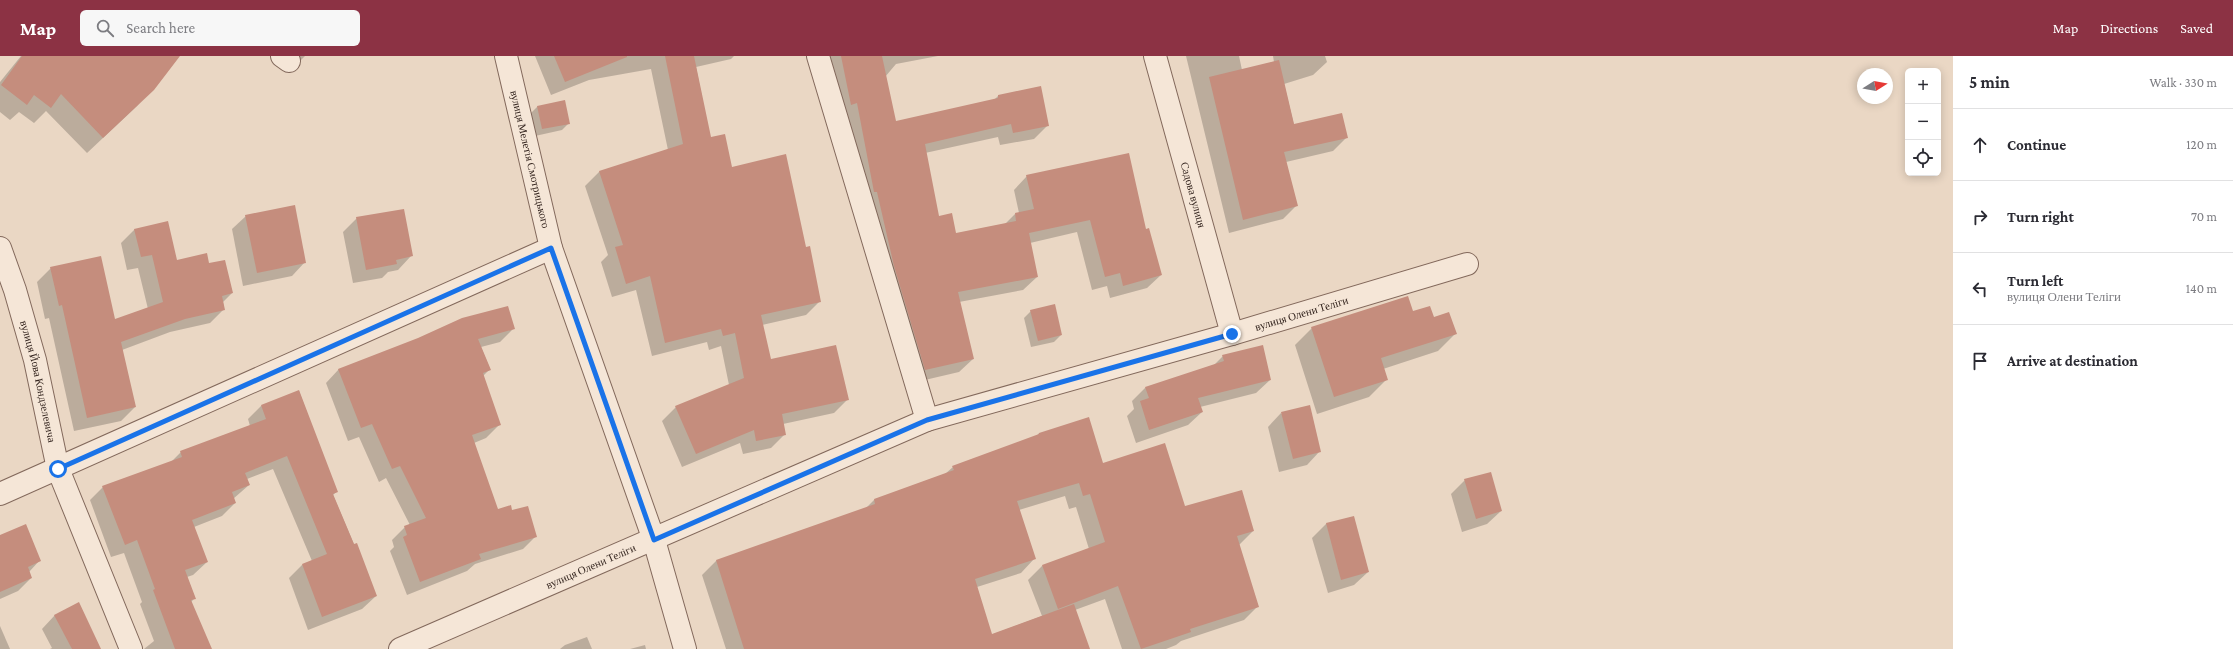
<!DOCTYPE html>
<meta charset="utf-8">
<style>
body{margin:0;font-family:"Crimson Pro",serif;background:#f7f7f7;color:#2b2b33}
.controls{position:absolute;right:12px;top:12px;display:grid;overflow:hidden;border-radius:6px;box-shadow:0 2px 10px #0003}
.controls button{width:36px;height:36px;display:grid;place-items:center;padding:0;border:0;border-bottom:1px solid #e1e1e2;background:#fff;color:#2b2b33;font:20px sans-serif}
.compass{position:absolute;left:1857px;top:12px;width:36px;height:36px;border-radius:50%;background:#fff;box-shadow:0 2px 10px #0003;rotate:79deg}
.stop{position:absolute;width:12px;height:12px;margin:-9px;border:3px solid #1a73e8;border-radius:50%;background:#fff}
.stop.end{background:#1a73e8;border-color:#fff;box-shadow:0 1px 4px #0008}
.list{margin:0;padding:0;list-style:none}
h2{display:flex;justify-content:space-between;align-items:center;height:52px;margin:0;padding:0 16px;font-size:17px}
h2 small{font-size:13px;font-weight:400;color:#7c7c81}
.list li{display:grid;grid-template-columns:26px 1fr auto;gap:12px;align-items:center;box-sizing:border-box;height:72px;padding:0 16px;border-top:1px solid #e1e1e2}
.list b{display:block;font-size:15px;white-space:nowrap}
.list p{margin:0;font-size:13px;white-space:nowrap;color:#7c7c81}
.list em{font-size:13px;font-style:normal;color:#7c7c81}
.icon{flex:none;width:22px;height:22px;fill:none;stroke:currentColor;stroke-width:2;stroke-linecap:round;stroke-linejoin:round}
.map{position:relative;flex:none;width:1953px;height:593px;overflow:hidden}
header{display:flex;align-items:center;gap:24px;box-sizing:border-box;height:56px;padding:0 20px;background:#8c3244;color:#fff}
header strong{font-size:19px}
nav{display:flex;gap:22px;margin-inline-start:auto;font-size:14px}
.search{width:280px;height:36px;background:#f7f7f7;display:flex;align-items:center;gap:10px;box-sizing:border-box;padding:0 14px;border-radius:6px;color:#7c7c81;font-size:15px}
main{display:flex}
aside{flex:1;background:#fff}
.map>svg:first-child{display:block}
.shadow{fill:#0003;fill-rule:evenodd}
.building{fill:#c58d7d}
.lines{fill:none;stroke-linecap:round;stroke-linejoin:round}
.minor-casing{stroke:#83695c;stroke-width:24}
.minor{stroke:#f5e6d7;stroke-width:22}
.route{stroke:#1a73e8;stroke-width:5}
.labels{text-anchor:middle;stroke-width:4;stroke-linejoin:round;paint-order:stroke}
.street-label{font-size:11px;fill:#34251f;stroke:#f2e3d3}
</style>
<header>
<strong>Map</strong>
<div class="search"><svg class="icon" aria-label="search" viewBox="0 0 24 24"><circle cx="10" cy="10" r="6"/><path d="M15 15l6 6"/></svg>Search here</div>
<nav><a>Map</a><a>Directions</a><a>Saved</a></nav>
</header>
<main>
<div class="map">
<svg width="1953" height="593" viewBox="0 0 1953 593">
<rect width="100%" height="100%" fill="#ead7c4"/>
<g class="shadow">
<path d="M 21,0 L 178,0 L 137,50 L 87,97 L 46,55 L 34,67 L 19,56 L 10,64 L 0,56 L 0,26 Z"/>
<path d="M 283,0 L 305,0 L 295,10 Z"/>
<path d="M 535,0 L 734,0 L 731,3 L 696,11 L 710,82 L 731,112 L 805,192 L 820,245 L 806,259 L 762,269 L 770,304 L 848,343 L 834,357 L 783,368 L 785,378 L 771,392 L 743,398 L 740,387 L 682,411 L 662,365 L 676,351 L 729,329 L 721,290 L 709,294 L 707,286 L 652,300 L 636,234 L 612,241 L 601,206 L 608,199 L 585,130 L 599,116 L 668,94 L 651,13 L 589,24 L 551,39 Z"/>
<path d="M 825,0 L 938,0 L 896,8 L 885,21 L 895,66 L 994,44 L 998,40 L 1048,69 L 1034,83 L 1000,89 L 998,81 L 925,97 L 938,161 L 956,178 L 1005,168 L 1015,158 L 1019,157 L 1014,134 L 1027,120 L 1145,174 L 1161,219 L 1147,232 L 1110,242 L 1107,230 L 1092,234 L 1077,176 L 1030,187 L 1037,221 L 1023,234 L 959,246 L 973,303 L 959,316 L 912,327 Z"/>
<path d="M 1186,0 L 1239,0 L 1242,14 L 1274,6 L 1273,0 L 1325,0 L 1327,6 L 1313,19 L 1284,28 L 1294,69 L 1347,81 L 1333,95 L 1286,106 L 1297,149 L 1283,163 L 1229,177 Z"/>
<path d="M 564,45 L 569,67 L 562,74 L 535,80 L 530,58 L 537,51 Z"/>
<path d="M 246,160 L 305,206 L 292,220 L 243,230 L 232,173 Z"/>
<path d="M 357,162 L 411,200 L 398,214 L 388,216 L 382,222 L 353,227 L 343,176 Z"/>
<path d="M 135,173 L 176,205 L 209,208 L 232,237 L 223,246 L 224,253 L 210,267 L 170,276 L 122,294 L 135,351 L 121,365 L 74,375 L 49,262 L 45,263 L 37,226 L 51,212 L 114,265 L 148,253 L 138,212 L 127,214 L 121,187 Z"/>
<path d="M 1031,255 L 1061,279 L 1054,286 L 1031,291 L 1024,262 Z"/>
<path d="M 1433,262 L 1456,277 L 1438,295 L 1383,313 L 1386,324 L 1369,341 L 1317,358 L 1295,289 L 1312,272 Z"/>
<path d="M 513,273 L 500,286 L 481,291 L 490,313 L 483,320 L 499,369 L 486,382 L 474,387 L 497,454 L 512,456 L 536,480 L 523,493 L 475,508 L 467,515 L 407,539 L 390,495 L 394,491 L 392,484 L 405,471 L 410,469 L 386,422 L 379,426 L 359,381 L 348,385 L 326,327 L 339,313 Z"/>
<path d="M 1223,300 L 1270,324 L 1256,337 L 1200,351 L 1202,356 L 1188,369 L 1136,387 L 1127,360 L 1134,353 L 1132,345 L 1145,332 L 1214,309 Z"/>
<path d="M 299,335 L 336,436 L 333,439 L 376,540 L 362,553 L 308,574 L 289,522 L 302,509 L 312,505 L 273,413 L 247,423 L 249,429 L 233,443 L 235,447 L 222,460 L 194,471 L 207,506 L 193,519 L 187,521 L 195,542 L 191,546 L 211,593 L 144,593 L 154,585 L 140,548 L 142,546 L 124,497 L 111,501 L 90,444 L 103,431 L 171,406 L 181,396 L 250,370 L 248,363 L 261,350 Z"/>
<path d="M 1281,357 L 1320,395 L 1307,409 L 1279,416 L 1268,371 Z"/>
<path d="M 1039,377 L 1185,452 L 1253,475 L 1239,489 L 1258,550 L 1244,564 L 1181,585 L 1176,589 L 1166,593 L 1122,593 L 1105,543 L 1075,554 L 1089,593 L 726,593 L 702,519 L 716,505 L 865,453 L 874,444 L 945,418 L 953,411 L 1036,381 ZM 1065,440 L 1069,453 L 1076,451 L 1089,493 L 1042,510 L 1028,524 L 1042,560 L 991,579 L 977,531 L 1021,517 L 1034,503 L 1019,454 Z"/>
<path d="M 1465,424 L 1501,455 L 1487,468 L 1462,476 L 1451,438 Z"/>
<path d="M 1353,461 L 1368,516 L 1354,529 L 1328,537 L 1312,482 L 1326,468 Z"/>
<path d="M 0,480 L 40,504 L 29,516 L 31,522 L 18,535 L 0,543 Z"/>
<path d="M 55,559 L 93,593 L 50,593 L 52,592 L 42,573 Z"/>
<path d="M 0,570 L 10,593 L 0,593 Z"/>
<path d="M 587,581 L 592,593 L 560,593 L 565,589 Z"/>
<path d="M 645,589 L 646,593 L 630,593 Z"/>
</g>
<g class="building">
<path d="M 22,0 L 180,0 L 154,34 L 103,82 L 61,38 L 51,52 L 34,39 L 27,49 L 1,29 Z"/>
<path d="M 554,0 L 627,0 L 627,1 L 565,26 Z"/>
<path d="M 665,0 L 694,0 L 711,81 L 725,78 L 732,111 L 786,98 L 806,191 L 810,190 L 821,246 L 761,259 L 771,303 L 836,289 L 849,344 L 782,358 L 786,379 L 756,385 L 754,374 L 696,398 L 675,350 L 744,322 L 735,277 L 723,280 L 721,273 L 665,287 L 650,220 L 626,228 L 615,191 L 623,189 L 599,115 L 683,88 Z"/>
<path d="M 841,0 L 882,0 L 896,65 L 998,42 L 998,39 L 1041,30 L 1049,70 L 1013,77 L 1011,68 L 925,88 L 939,160 L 952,157 L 956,177 L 1016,165 L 1015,157 L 1034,153 L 1026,119 L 1129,97 L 1146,173 L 1149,172 L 1162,219 L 1123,230 L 1120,217 L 1105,221 L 1090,164 L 1029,177 L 1038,221 L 958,236 L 974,303 L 925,314 L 894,210 L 877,136 L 874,136 L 857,47 L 851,49 Z"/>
<path d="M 1279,4 L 1294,68 L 1342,57 L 1348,82 L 1284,96 L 1298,150 L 1243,164 L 1209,21 Z"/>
<path d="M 565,44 L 570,68 L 542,73 L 537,50 Z"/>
<path d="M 295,149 L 306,207 L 257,217 L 245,159 Z"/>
<path d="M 404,153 L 413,200 L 396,204 L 397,208 L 366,214 L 356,161 Z"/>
<path d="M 168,165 L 177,204 L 207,197 L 209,207 L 225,204 L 233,237 L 222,240 L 225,254 L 185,263 L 121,286 L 136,351 L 87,362 L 62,249 L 59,250 L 50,211 L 101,200 L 115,263 L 163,246 L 152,199 L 141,201 L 134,173 Z"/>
<path d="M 1408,240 L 1413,255 L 1430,250 L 1434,261 L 1449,256 L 1457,278 L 1381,302 L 1388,324 L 1334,341 L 1311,271 Z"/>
<path d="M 1055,248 L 1062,279 L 1038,285 L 1030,254 Z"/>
<path d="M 508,250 L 515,273 L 478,283 L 491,314 L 483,317 L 501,369 L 472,379 L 498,453 L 511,449 L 512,454 L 528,450 L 537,481 L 479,498 L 481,503 L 420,526 L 403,481 L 407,479 L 404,470 L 426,462 L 400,410 L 392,413 L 372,368 L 361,372 L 338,313 L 418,282 L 462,262 Z"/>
<path d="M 1263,289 L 1271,324 L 1198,342 L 1203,356 L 1149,374 L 1140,345 L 1149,342 L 1145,331 L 1224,305 L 1222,299 Z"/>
<path d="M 299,334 L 338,436 L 333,438 L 354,488 L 357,487 L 377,540 L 322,561 L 302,508 L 327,498 L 287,400 L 245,417 L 250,429 L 232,436 L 236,447 L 192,464 L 208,506 L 185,514 L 196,543 L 191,544 L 212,593 L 175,593 L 153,534 L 155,533 L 137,484 L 125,489 L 102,430 L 182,401 L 180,395 L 266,363 L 261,349 Z"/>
<path d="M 1310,349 L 1321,396 L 1293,403 L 1281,356 Z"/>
<path d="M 1089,361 L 1103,407 L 1165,387 L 1185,450 L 1242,434 L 1254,475 L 1237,480 L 1259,551 L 1190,573 L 1191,576 L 1141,593 L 1118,530 L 1058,553 L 1042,509 L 1105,486 L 1090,438 L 1083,440 L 1079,427 L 1017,445 L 1036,503 L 975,523 L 992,578 L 1074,548 L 1090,593 L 744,593 L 716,504 L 875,448 L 874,443 L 954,414 L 952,410 L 1039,378 L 1039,377 Z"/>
<path d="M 1491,416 L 1502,455 L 1476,463 L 1464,423 Z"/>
<path d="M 1354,460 L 1369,516 L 1341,524 L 1326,467 Z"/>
<path d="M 26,468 L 41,505 L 28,511 L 32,522 L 0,536 L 0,479 Z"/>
<path d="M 79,546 L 101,593 L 72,593 L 54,559 Z"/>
</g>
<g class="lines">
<g class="minor-casing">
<g id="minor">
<path d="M 282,0 L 289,5"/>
<path id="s1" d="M 506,0 L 551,192 L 654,484 L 685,593"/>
<path d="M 818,0 L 927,364"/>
<path id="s2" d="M 1155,0 L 1232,278"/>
<path id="s3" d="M 0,192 L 15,234 L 35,304 L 58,413 L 131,593"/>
<path d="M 0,438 L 551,192"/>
<path id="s4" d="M 400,593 L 927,364 L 1232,278 L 1467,208"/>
</g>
</g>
<use href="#minor" class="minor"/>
</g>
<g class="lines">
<path class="route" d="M 58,413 L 551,192 L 654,484 L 927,364 L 1232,278"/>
</g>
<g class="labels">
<g class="street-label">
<text dy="4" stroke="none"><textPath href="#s1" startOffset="106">вулиця Мелетія Смотрицького</textPath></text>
<text dy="4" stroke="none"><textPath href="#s2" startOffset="144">Садова вулиця</textPath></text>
<text dy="4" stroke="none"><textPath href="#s4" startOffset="964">вулиця Олени Теліги</textPath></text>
<text dy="4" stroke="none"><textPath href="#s3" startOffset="139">вулиця Йова Кондзелевича</textPath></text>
<text dy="4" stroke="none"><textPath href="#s4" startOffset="208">вулиця Олени Теліги</textPath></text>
</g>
</g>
</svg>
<div class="controls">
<button>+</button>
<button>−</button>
<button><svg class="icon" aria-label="locate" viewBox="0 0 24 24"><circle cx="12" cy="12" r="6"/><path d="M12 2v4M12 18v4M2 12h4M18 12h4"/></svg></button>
</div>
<svg class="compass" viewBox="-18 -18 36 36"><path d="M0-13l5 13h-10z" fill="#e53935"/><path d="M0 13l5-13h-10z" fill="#7c7c81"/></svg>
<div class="stop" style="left:58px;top:413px"></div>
<div class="stop end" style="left:1232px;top:278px"></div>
</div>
<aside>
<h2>5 min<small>Walk · 330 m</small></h2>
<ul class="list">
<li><svg class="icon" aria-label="ahead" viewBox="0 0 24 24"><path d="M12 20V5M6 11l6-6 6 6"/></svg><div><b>Continue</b></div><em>120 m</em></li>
<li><svg class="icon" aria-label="right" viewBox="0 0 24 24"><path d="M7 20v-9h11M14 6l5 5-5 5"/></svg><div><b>Turn right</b></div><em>70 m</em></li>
<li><svg class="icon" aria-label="left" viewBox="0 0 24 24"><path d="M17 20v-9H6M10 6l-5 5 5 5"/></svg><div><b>Turn left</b><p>вулиця Олени Теліги</p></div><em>140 m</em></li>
<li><svg class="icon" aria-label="arrive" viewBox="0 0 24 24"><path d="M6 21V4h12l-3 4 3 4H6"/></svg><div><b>Arrive at destination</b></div></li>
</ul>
</aside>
</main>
